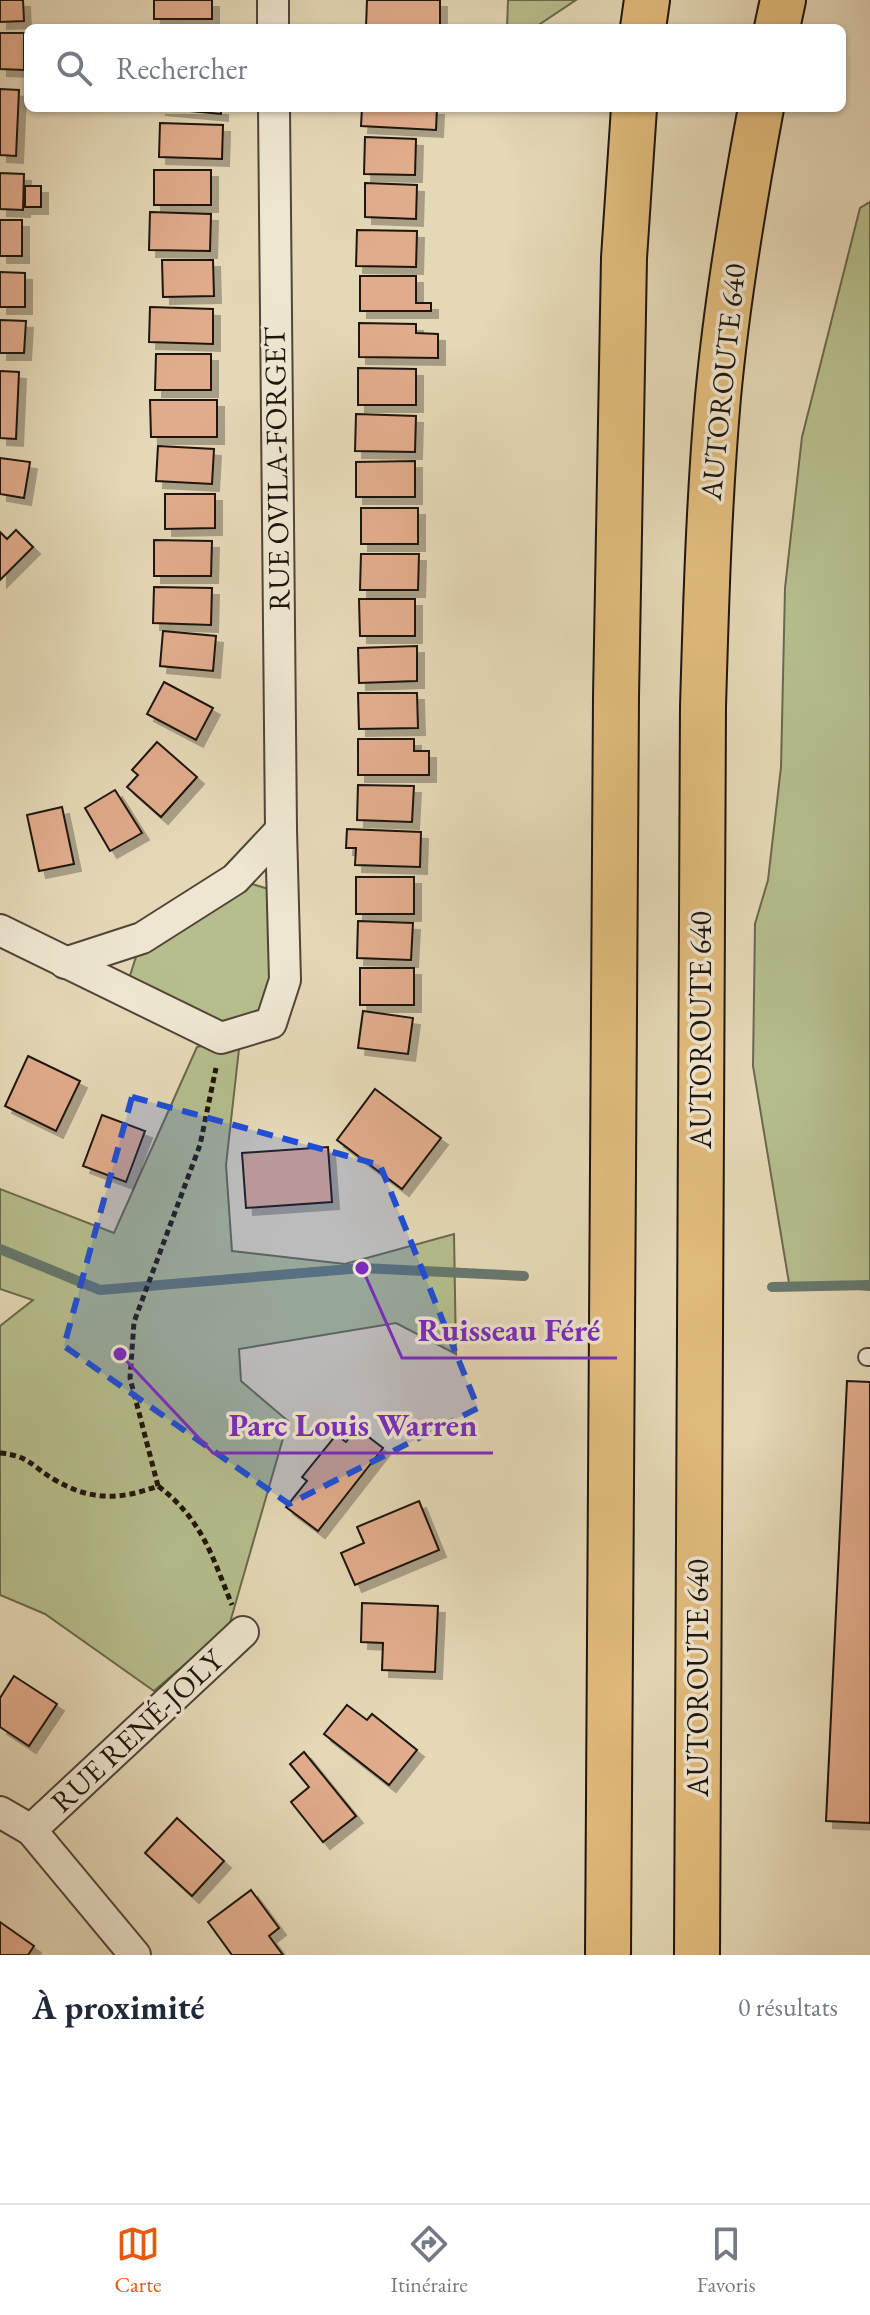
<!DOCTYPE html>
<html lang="fr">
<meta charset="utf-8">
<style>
body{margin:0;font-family:"EB Garamond",serif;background:#f6f6f7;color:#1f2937}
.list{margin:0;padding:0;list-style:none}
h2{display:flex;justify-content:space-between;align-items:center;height:104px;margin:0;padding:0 32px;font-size:34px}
h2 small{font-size:26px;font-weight:400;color:#747a83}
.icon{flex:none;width:44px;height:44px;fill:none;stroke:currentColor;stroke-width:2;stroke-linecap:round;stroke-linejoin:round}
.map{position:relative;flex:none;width:870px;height:1955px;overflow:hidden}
.search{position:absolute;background:#fff;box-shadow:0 2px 6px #0004;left:24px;right:24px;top:24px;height:88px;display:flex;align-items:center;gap:20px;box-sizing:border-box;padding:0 28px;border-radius:12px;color:#747a83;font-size:30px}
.sheet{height:248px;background:#fff}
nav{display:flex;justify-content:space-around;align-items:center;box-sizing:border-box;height:112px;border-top:2px solid #e0e1e3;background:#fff;font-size:22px;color:#747a83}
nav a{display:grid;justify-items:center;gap:4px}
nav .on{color:#ea580c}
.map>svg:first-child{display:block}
.green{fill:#b6be8d;stroke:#6a694c;stroke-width:2}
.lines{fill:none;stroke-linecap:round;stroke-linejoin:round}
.stream{stroke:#66786d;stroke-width:10}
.building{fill:#e1ac8c;stroke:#1e140c;stroke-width:2;filter:url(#shadow)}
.service-casing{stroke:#504537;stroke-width:20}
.minor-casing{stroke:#504537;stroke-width:34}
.motorway-casing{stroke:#1e140c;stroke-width:48}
.path{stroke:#1e140c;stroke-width:5;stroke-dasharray:6 4;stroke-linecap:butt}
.service{stroke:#eee6d0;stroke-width:16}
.minor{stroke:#eee6d0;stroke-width:30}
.motorway{stroke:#e2bc7c;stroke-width:44}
.marked{fill:#1d4ed8;fill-opacity:0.2;stroke:#1d4ed8;stroke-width:6;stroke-dasharray:16 10;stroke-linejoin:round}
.labels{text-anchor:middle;stroke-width:7;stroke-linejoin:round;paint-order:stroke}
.street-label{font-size:30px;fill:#1e140c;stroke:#eee6d0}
.leader{fill:none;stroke:#7b2cbf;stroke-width:3}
.callout-dot{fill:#7b2cbf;stroke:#eee6d0;stroke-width:3}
.callout-label{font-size:32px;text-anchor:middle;font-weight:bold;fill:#7b2cbf;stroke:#eee6d0;stroke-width:7;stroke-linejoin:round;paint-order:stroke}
</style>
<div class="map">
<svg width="870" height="1955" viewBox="0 0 870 1955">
<defs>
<filter id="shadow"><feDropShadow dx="7" dy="7" stdDeviation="0" flood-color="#0004"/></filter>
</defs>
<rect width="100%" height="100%" fill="#e5d8b7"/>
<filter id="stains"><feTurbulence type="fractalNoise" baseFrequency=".0025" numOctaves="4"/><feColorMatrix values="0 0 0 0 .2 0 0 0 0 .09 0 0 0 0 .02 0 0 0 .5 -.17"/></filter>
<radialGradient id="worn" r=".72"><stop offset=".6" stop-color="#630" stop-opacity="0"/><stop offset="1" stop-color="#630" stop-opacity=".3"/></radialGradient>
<g class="green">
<path d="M 508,0 L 576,0 L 534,28 L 507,28 Z"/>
<path d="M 870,202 L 870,1290 L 789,1283 L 753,1066 L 755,924 L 768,880 L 781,767 L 785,588 L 802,437 L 860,208 Z"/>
<path d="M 235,879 L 272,890 L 271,1023 L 221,1038 L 127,985 L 142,938 Z"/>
<path d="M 222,1042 L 239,1049 L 226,1165 L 232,1251 L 345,1264 L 454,1234 L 456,1354 L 396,1323 L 239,1349 L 241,1381 L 288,1421 L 229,1626 L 154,1691 L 45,1614 L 0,1595 L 0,1326 L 33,1300 L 0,1289 L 0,1189 L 114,1233 L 197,1047 Z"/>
</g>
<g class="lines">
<g class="stream">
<path d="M 0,1249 L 100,1290 L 362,1268 L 524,1276"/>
<path d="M 772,1287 L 870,1285"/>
</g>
</g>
<g class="building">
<path d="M 0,0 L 23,0 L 24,21 L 0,22 Z"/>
<rect x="154" y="0" width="58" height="19"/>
<path d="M 367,0 L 440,0 L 440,28 L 366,28 Z"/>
<path d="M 0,33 L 24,33 L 24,70 L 0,69 Z"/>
<path d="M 0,89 L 19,90 L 16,156 L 0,155 Z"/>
<path d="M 158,108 L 221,108 L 221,114 Z"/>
<path d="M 362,108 L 437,108 L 436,130 L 361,126 Z"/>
<path d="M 160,123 L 223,125 L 222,159 L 159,157 Z"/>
<path d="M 365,137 L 416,139 L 415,175 L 364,174 Z"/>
<rect x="154" y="170" width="57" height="35"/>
<path d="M 0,173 L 24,174 L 23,210 L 0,209 Z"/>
<path d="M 365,183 L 417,185 L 416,219 L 365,217 Z"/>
<rect x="25" y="186" width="16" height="21"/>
<path d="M 150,212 L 211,214 L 210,251 L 149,250 Z"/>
<rect x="0" y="220" width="22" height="36"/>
<path d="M 357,230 L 417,231 L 416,267 L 356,266 Z"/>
<path d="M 162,260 L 213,260 L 214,296 L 163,297 Z"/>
<path d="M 0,272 L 25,273 L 25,307 L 0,307 Z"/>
<path d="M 360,276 L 416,276 L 416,303 L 431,303 L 431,311 L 360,311 Z"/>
<path d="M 150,307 L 213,309 L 213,344 L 149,342 Z"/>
<path d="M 0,320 L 26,321 L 24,353 L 0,353 Z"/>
<path d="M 359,323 L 416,324 L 416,333 L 438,334 L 438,358 L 359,357 Z"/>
<path d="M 156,354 L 211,354 L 211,390 L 155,390 Z"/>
<path d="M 358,368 L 416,369 L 416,405 L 358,405 Z"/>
<path d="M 0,371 L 19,372 L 16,439 L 0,438 Z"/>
<path d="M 150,400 L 217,400 L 217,437 L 151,437 Z"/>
<path d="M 356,414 L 416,416 L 415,452 L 355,451 Z"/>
<path d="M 158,446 L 214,449 L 212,484 L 156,481 Z"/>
<path d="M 0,458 L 30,462 L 24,498 L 0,494 Z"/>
<path d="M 415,461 L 415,497 L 356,497 L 356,462 Z"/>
<path d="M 165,494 L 215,494 L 215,528 L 165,529 Z"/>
<rect x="361" y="508" width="57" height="36"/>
<path d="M 16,530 L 33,547 L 0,580 L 0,532 L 7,539 Z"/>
<path d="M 154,540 L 212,541 L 211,576 L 154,576 Z"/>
<path d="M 361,554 L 419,554 L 418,590 L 360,590 Z"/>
<path d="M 154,587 L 212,588 L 211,625 L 153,623 Z"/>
<path d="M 359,599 L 415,599 L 415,636 L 360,636 Z"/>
<path d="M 163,631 L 216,636 L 213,671 L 160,666 Z"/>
<path d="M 417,646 L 417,681 L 359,683 L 358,648 Z"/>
<path d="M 164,682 L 213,708 L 196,740 L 147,714 Z"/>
<path d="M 358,693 L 417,693 L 418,728 L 359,729 Z"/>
<path d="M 358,739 L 414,739 L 414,751 L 429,751 L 429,775 L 358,775 Z"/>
<path d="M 157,742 L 197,777 L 161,817 L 127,787 L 138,775 L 132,770 Z"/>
<path d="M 358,785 L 414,786 L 412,822 L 357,820 Z"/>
<path d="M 115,790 L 142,833 L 110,851 L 85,808 Z"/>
<path d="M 62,807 L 74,864 L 39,871 L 27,815 Z"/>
<path d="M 347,829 L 421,832 L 420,867 L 355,865 L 356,848 L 346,848 Z"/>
<rect x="356" y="877" width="58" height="37"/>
<path d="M 358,921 L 413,923 L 411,960 L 357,958 Z"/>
<rect x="360" y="968" width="54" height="37"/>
<path d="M 363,1011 L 413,1018 L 408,1054 L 358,1048 Z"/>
<path d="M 28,1056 L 80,1081 L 56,1131 L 5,1106 Z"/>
<path d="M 375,1089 L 441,1138 L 402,1189 L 337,1140 Z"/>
<path d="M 102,1115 L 145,1131 L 126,1182 L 83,1166 Z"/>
<path d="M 328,1147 L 332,1202 L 246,1208 L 242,1153 Z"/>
<path d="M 847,1381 L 870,1382 L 870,1823 L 826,1821 Z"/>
<path d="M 357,1428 L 383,1448 L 318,1531 L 286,1507 L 307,1481 L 302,1477 L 336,1435 L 346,1442 Z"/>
<path d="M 419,1501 L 439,1550 L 355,1585 L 341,1553 L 364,1543 L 357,1527 Z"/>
<path d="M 362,1603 L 438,1606 L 435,1672 L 382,1670 L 383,1643 L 361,1642 Z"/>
<path d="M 14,1676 L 57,1704 L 29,1746 L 0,1727 L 0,1698 Z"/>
<path d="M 347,1705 L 367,1720 L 372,1714 L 417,1750 L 389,1785 L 324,1734 Z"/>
<path d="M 304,1752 L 356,1816 L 323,1842 L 291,1802 L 309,1787 L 290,1764 Z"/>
<path d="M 177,1818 L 224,1861 L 192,1896 L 145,1853 Z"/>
<path d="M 251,1890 L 279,1928 L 269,1936 L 283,1955 L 232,1955 L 208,1922 Z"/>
<path d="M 0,1922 L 34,1946 L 28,1955 L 0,1955 Z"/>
</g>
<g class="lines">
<g class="service-casing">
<path id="service" d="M 867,1357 L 870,1357"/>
</g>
<g class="minor-casing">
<g id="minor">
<path d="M 273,0 L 273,28"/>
<path d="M 0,930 L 221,1038 L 271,1023 L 285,980 L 281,830 L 274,108"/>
<path d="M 65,963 L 142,938 L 235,879 L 281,830"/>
<path d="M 0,1812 L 31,1830 L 135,1955"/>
<path d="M 31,1830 L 243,1632"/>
</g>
</g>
<g class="motorway-casing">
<g id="motorway">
<path d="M 643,28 L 647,0"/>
<path d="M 777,28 L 783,0"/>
<path d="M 608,1955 L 616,697 L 624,258 L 634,108"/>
<path d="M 697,1955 L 703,707 C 706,603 709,500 718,397 C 727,300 743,204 761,108"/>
</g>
</g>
<g class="path">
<path d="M 0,1453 C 30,1456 31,1466 55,1480 C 91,1501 120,1500 158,1486 C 202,1519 212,1556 232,1605"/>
<path d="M 158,1486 L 130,1378 L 134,1322 L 200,1145 L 216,1068"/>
</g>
<use href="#service" class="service"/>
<use href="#minor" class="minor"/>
<use href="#motorway" class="motorway"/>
</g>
<path class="marked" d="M 132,1097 L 380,1165 L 478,1408 L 289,1504 L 64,1346 Z"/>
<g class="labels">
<g class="street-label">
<text transform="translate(723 382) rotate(-84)" y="10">AUTOROUTE 640</text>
<text transform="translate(277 469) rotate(-91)" y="10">RUE OVILA-FORGET</text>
<text transform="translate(701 1030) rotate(-90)" y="10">AUTOROUTE 640</text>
<text transform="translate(698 1678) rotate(-90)" y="10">AUTOROUTE 640</text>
<text transform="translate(137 1731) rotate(-43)" y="10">RUE RENÉ-JOLY</text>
</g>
</g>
<path class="leader" d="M362 1268L402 1358H617M120 1354L213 1453H493"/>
<g class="callout-dot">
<circle cx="362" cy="1268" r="8"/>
<circle cx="120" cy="1354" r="8"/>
</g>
<g class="callout-label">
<text x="509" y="1341">Ruisseau Féré</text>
<text x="353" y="1436">Parc Louis Warren</text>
</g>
<rect width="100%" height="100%" filter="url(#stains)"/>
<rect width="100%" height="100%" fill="url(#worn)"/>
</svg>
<div class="search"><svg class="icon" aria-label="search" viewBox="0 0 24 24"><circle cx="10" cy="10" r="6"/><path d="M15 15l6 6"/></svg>Rechercher</div>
</div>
<section class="sheet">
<h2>À proximité<small>0 résultats</small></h2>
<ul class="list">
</ul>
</section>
<nav>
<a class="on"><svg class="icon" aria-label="map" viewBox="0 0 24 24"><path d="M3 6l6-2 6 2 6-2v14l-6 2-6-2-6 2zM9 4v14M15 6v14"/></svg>Carte</a>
<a><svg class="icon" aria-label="directions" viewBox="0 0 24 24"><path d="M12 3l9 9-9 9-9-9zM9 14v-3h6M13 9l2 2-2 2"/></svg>Itinéraire</a>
<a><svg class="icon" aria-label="saved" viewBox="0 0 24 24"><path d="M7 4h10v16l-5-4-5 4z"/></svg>Favoris</a>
</nav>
